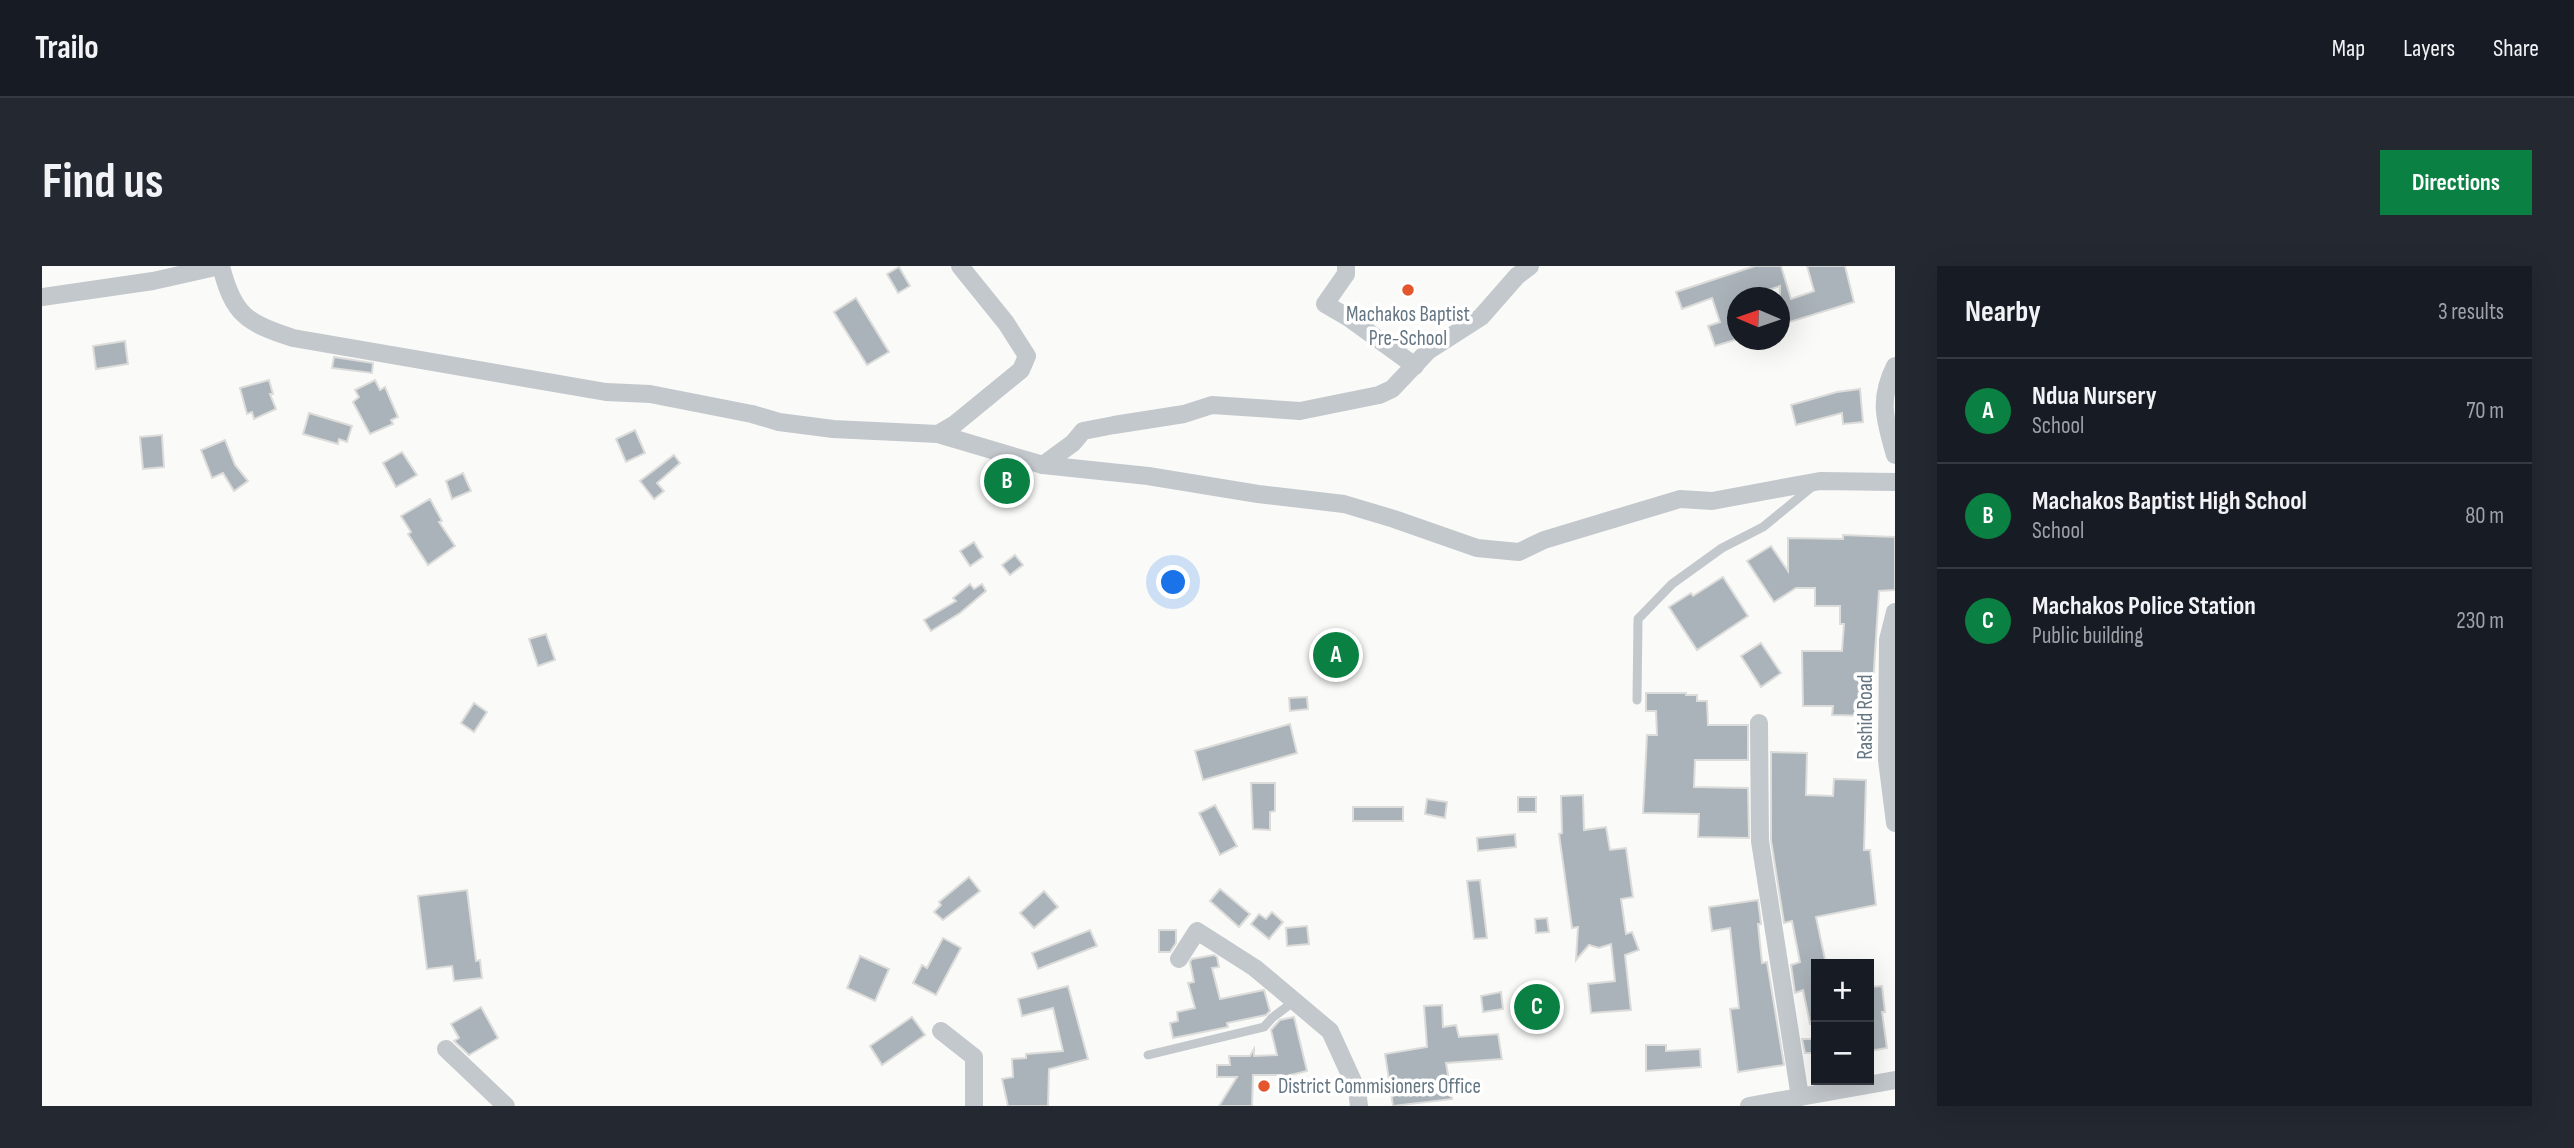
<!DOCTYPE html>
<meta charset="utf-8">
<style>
body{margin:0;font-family:"Sofia Sans Condensed",sans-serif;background:#242831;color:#f1f3f6}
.controls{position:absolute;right:21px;bottom:21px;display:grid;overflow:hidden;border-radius:0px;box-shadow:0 7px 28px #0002}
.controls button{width:63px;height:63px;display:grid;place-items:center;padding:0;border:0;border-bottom:2px solid #363941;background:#171b24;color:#f1f3f6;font:35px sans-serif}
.compass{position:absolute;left:1685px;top:21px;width:63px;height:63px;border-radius:50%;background:#171b24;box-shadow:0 7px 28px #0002;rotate:272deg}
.you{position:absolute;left:1132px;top:317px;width:24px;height:24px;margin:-18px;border:5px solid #fff;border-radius:50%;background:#1a73e8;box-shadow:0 0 0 10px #1a73e833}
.badge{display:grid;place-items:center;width:46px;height:46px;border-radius:50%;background:#0b8043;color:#fff;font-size:23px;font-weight:700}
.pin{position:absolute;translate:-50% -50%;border:4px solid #fff;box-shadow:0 2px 7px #0006}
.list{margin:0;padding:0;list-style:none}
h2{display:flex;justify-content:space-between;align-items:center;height:91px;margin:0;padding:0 28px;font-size:30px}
h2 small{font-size:23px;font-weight:400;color:#9ea1a6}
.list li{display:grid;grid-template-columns:46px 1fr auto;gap:21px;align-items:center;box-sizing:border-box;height:105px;padding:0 28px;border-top:2px solid #363941}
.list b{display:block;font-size:26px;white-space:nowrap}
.list p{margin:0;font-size:23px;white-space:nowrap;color:#9ea1a6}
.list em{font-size:23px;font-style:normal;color:#9ea1a6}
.map{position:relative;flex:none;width:1853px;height:840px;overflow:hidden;border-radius:0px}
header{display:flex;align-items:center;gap:42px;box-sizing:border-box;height:98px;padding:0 35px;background:#171b24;border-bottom:2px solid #363941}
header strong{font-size:33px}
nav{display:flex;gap:38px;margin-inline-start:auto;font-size:24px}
.intro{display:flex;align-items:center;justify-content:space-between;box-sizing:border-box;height:168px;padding:0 42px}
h1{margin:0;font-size:49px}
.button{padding:18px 32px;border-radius:0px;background:#0b8043;color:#fff;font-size:24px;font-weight:700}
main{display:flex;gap:42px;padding:0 42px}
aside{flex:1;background:#171b24;border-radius:0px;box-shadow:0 7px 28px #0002}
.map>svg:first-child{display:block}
.building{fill:#aab3b9;stroke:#dcdcda;stroke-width:2}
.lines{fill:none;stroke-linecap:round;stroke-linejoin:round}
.service{stroke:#c3c8cc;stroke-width:9}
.minor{stroke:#c3c8cc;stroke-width:18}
.poi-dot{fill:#e4572e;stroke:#fff;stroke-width:2.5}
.labels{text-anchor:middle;stroke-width:7;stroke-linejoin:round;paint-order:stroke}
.poi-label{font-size:21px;fill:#657683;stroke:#fff}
.street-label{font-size:21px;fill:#657683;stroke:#fff}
</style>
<header>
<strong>Trailo</strong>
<nav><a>Map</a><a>Layers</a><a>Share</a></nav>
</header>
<div class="intro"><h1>Find us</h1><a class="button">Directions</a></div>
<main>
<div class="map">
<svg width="1853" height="840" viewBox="0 0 1853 840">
<rect width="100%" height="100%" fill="#fafaf8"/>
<g class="building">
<path d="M 1713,0 L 1739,0 L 1749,33 L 1772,25 L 1765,0 L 1803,0 L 1812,36 L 1738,59 L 1738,20 L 1703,32 L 1696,32 L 1696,73 L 1673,80 L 1666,60 L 1678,56 L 1670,32 L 1640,43 L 1634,26 Z"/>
<path d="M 857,1 L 868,20 L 856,27 L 845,8 Z"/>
<path d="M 814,32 L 847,86 L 825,99 L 792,46 Z"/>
<path d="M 83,75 L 86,98 L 54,103 L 51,80 Z"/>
<path d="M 292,91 L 331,97 L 330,107 L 290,102 Z"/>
<path d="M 227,114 L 231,128 L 228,128 L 234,143 L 212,153 L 210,146 L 205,148 L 198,122 Z"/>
<path d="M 333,114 L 338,124 L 343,121 L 356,151 L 349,154 L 351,158 L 328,168 L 311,136 L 317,131 L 313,124 Z"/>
<path d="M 1818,123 L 1821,156 L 1801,158 L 1800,147 L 1754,159 L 1749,139 L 1795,126 Z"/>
<path d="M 267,147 L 310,160 L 305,176 L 297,173 L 296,178 L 261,168 Z"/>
<path d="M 593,164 L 603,187 L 584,196 L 574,173 Z"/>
<path d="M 120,169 L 122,201 L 101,203 L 98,171 Z"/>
<path d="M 183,174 L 193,199 L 206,215 L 192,225 L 181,207 L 170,212 L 159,184 Z"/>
<path d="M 360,186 L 375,209 L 354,221 L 341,197 Z"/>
<path d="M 632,189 L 638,197 L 615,217 L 622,225 L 612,233 L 598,215 Z"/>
<path d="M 421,207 L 429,225 L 410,233 L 404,215 Z"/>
<path d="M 388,233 L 400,255 L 397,256 L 413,280 L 386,299 L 366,268 L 369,266 L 359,250 Z"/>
<path d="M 1801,269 L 1853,271 L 1853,324 L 1837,325 L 1829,450 L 1790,449 L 1791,440 L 1761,440 L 1760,385 L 1800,385 L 1802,358 L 1798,358 L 1798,340 L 1773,340 L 1773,322 L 1754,322 L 1732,336 L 1705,295 L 1729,280 L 1746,305 L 1746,272 L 1801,273 Z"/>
<path d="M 932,276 L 941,291 L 928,300 L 918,285 Z"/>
<path d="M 973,289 L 981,299 L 968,309 L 960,299 Z"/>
<path d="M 1681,311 L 1706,350 L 1655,384 L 1627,341 L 1649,327 L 1651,330 Z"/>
<path d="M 928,318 L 932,323 L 940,318 L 944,325 L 918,347 L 889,365 L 882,354 L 914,335 L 911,332 Z"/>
<path d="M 504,368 L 513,394 L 496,400 L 487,373 Z"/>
<path d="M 1719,377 L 1739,407 L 1719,421 L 1699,390 Z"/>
<path d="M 1604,427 L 1644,427 L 1644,429 L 1655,429 L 1655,435 L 1665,435 L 1666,459 L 1706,459 L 1706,494 L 1653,494 L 1652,521 L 1706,522 L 1707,572 L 1656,571 L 1657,548 L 1601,547 L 1605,469 L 1615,469 L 1614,445 L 1604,445 Z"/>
<path d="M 1265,431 L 1266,443 L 1248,445 L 1247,432 Z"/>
<path d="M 432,437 L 445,446 L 432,466 L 419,457 Z"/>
<path d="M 1248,458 L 1255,487 L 1161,514 L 1153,485 Z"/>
<path d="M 1729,486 L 1765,487 L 1764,529 L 1791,530 L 1792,513 L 1824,514 L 1822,584 L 1828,584 L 1834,639 L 1774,651 L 1784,698 L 1774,698 L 1774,757 L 1768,758 L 1761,724 L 1753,727 L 1749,699 L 1758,696 L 1750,655 L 1742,657 L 1729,574 Z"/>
<path d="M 1209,517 L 1233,517 L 1233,545 L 1228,546 L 1228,564 L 1211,563 Z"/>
<path d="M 1541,529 L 1542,564 L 1564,561 L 1568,584 L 1584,582 L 1591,631 L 1579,633 L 1584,668 L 1590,666 L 1597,684 L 1583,689 L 1589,744 L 1549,747 L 1546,718 L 1573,715 L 1569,678 L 1557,682 L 1547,679 L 1534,694 L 1536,661 L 1530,662 L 1517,568 L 1520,567 L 1519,530 Z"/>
<rect x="1476" y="531" width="18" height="15"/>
<path d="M 1385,533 L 1405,536 L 1403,552 L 1383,548 Z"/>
<path d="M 1173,539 L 1195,580 L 1178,589 L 1157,547 Z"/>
<rect x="1311" y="541" width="50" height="14"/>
<path d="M 1473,568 L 1474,581 L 1436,585 L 1435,572 Z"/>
<path d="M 927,611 L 938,625 L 901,654 L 892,646 L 899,639 L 897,636 Z"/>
<path d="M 1438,614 L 1445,672 L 1432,673 L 1425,615 Z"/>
<path d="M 1178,623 L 1208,648 L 1197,661 L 1168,635 Z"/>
<path d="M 425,624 L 434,695 L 438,694 L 440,712 L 412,715 L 410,700 L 385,703 L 376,630 Z"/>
<path d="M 1002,625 L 1016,641 L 992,662 L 978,647 Z"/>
<path d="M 1716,634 L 1719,658 L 1716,658 L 1720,697 L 1725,696 L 1742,799 L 1696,806 L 1688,743 L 1697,742 L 1688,662 L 1670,665 L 1667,641 Z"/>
<path d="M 1230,646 L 1241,656 L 1227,673 L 1209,658 L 1217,648 L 1224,653 Z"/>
<path d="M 1505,652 L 1507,666 L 1494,667 L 1493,653 Z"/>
<path d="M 1265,660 L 1267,678 L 1245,680 L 1244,662 Z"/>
<path d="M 1048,664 L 1055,680 L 996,703 L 990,687 Z"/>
<path d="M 1117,664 L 1134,664 L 1134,677 L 1128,686 L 1117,686 Z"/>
<path d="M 901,672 L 919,682 L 894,729 L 871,717 L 880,699 L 885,702 Z"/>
<path d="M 1172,689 L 1175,691 L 1177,701 L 1170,702 L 1178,733 L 1222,724 L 1228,745 L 1224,749 L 1185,757 L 1186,761 L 1131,772 L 1128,757 L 1136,755 L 1135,746 L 1153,742 L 1146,717 L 1152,716 L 1148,696 L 1150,693 Z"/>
<path d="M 818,690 L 847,703 L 833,735 L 805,722 Z"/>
<path d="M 1026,720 L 1046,793 L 1007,803 L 1006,840 L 966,840 L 960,813 L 971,811 L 970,793 L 984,792 L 984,788 L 1021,785 L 1011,742 L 980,750 L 976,733 Z"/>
<path d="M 1840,720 L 1843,746 L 1840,746 L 1845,782 L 1827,785 L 1827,721 Z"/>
<path d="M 1459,726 L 1461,743 L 1441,746 L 1439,730 Z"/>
<path d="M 1400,739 L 1401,761 L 1414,759 L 1417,771 L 1456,768 L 1460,793 L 1404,797 L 1410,833 L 1351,840 L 1343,788 L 1385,781 L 1382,740 Z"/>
<path d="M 439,741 L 456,772 L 427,789 L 412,775 L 417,772 L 409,758 Z"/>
<path d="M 870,751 L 883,769 L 840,799 L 828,780 Z"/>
<path d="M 1252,751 L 1265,805 L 1240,811 L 1239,809 L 1211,809 L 1210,840 L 1177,840 L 1195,811 L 1175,811 L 1175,799 L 1188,799 L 1187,790 L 1208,790 L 1212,783 L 1212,790 L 1235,789 L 1229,764 L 1238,754 Z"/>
<path d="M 1760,773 L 1774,773 L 1774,787 L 1763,787 Z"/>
<path d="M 1604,779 L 1624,779 L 1624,785 L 1658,783 L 1659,801 L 1604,805 Z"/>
</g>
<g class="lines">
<g class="service">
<path d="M 1595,434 L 1596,353 L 1630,318 L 1680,282 L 1721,261 L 1771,220"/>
<path d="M 1106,789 L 1222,761 L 1230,752 L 1251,736"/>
</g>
<g class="minor">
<path d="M 179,0 C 191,49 205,57 251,72 L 564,126 L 608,128 L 710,148 L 737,156 L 791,163 L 896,168 L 1001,199 L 1106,210 L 1216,228 L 1302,238 L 1352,253 L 1435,282 L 1477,286 L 1502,274 L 1638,233 L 1670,235 L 1778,215 L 1853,216"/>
<path d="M 1304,0 L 1304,8 L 1283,38 L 1307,52 L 1373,100"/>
<path d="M 0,31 L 111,15 L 178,0"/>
<path d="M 1853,100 C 1836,134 1843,154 1853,189"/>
<path d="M 896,168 L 913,158 L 979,104 L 985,90 L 964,57 L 918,0"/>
<path d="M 1001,199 L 1031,177 L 1041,165 L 1072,159 L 1142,148 L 1170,139 L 1258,145 L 1337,129 L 1350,123 L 1386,85 L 1439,51 L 1475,10 L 1488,0"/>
<path d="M 1853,346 L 1846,374 L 1845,494 L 1853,557"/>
<path d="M 1717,457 L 1718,575 L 1758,831"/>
<path d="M 1137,693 L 1155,665 L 1213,702 L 1288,765 L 1315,824 L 1317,840"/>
<path d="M 899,765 L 932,791 L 932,840"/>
<path d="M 404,783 L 464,840"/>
<path d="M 1707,840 L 1853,814"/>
</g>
</g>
<g class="poi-dot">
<circle cx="1366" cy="24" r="7"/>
<circle cx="1222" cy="820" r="7"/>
</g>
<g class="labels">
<g class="poi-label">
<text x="1366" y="55">Machakos Baptist<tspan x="1366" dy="24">Pre-School</tspan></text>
<text x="1236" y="827" text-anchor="start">District Commisioners Office</text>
</g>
<g class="street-label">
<text transform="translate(1823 451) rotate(-90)" y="7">Rashid Road</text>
</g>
</g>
</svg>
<div class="controls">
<button>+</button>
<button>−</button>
</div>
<svg class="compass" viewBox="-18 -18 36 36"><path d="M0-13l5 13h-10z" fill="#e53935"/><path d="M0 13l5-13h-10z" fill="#9ea1a6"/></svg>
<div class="you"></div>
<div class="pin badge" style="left:1294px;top:389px">A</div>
<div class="pin badge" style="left:965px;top:215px">B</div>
<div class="pin badge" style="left:1495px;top:741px">C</div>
</div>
<aside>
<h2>Nearby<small>3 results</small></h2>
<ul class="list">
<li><span class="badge">A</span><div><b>Ndua Nursery</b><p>School</p></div><em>70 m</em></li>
<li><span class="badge">B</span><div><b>Machakos Baptist High School</b><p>School</p></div><em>80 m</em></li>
<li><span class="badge">C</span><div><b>Machakos Police Station</b><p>Public building</p></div><em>230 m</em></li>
</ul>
</aside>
</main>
